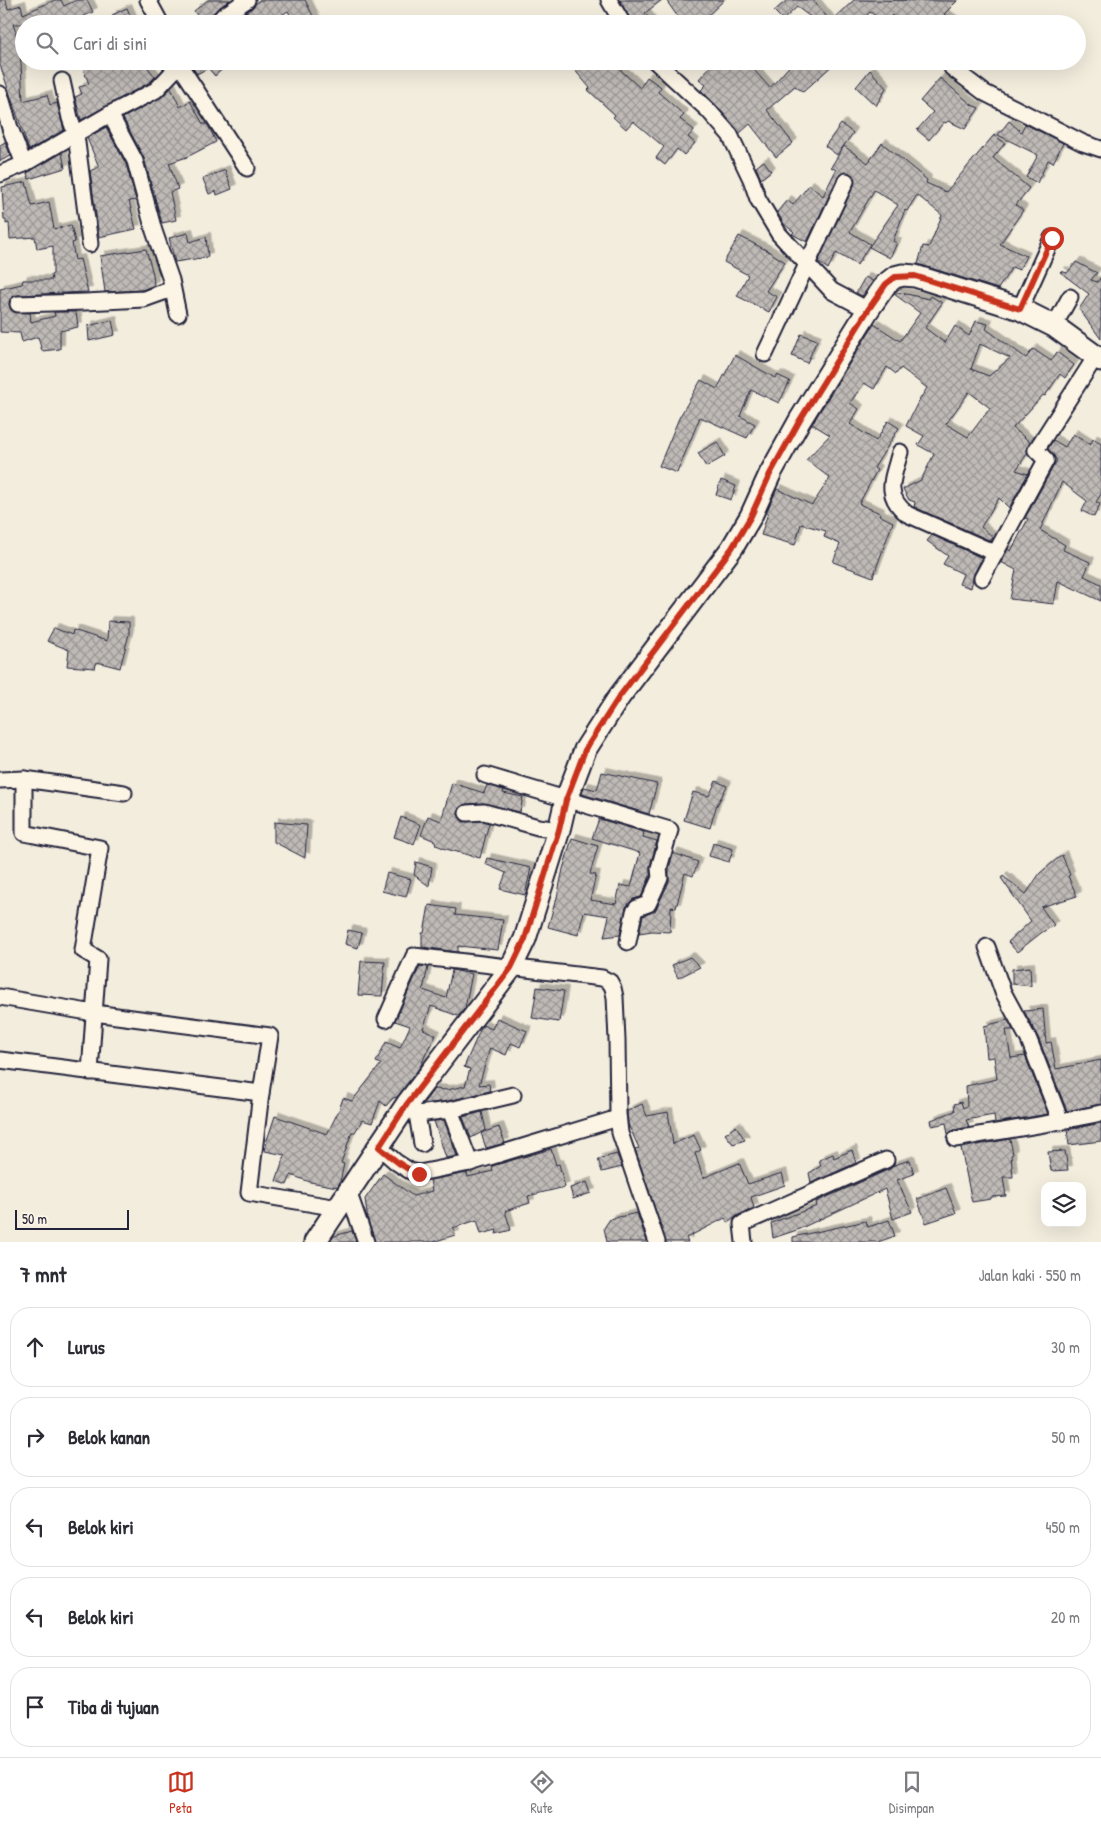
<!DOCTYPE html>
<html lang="id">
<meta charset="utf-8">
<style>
body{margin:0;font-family:"Patrick Hand",sans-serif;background:#f2f2f3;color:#2b2b33}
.controls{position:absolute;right:15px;bottom:15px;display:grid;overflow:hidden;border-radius:10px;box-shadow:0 5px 20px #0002}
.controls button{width:45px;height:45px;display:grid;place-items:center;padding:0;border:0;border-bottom:1px solid #e1e1e2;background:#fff;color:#2b2b33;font:25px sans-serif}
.scale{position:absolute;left:15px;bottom:12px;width:114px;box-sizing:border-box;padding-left:5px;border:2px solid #22223b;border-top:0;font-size:14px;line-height:18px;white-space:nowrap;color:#22223b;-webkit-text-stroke:4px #fcf5e5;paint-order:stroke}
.stop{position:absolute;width:15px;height:15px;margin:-11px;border:4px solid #c8321e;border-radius:50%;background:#fff}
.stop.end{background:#c8321e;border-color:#fff;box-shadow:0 1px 5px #0008}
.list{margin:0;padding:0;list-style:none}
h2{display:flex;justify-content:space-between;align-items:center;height:65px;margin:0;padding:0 20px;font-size:21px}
h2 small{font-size:16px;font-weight:400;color:#7c7c81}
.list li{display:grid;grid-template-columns:32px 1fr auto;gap:15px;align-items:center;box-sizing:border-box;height:80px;margin:0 10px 10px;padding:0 10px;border:1px solid #e1e1e2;border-radius:20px}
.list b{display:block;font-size:19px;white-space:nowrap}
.list em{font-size:16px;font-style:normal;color:#7c7c81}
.icon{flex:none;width:28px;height:28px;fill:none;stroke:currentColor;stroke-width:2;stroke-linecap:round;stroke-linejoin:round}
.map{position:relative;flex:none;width:1101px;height:1242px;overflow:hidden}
.search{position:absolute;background:#fff;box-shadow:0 5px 20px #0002;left:15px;right:15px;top:15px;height:55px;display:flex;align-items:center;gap:12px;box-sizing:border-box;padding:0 18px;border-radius:28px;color:#7c7c81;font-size:19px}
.sheet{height:515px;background:#fff}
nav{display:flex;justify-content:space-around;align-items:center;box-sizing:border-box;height:70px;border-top:1px solid #e1e1e2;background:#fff;font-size:14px;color:#7c7c81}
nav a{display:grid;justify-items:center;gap:2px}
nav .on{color:#c8321e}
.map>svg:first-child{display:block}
.building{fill:url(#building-cross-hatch);stroke:#22223b;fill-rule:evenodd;filter:url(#shadow)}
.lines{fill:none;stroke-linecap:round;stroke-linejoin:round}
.street-casing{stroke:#22223b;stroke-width:19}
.secondary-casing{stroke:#22223b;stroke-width:25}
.street{stroke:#fcf5e5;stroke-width:15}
.secondary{stroke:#fcf5e5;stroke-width:21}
.route{stroke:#c8321e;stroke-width:6}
</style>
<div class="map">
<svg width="1101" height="1242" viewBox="0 0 1101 1242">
<defs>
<pattern id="building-cross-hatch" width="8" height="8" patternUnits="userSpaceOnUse" patternTransform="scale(1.25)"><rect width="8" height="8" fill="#bfbab6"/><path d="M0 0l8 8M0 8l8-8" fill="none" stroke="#9b9795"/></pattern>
<filter id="shadow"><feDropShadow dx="4.5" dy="-4.5" stdDeviation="0" flood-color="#0004"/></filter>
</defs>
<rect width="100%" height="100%" fill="#f3edde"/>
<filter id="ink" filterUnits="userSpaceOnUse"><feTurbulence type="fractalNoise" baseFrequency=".02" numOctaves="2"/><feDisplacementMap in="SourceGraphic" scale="10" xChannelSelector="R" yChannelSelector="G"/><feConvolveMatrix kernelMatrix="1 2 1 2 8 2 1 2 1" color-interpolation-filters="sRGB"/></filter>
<g filter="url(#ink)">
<g class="building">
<path d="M 0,0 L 6,0 L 8,9 L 21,5 L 23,14 L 55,0 L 61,0 L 64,6 L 77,0 L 87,0 L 93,12 L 78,19 L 80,24 L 13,24 L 20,46 L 23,101 L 47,95 L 50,105 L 57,103 L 64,130 L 29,150 L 0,65 Z"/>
<path d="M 208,0 L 230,0 L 216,10 L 209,18 L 207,24 L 203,24 L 194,11 Z"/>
<path d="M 259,0 L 305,0 L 317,24 L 295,24 L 288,11 L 269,23 L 264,15 L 254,24 L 229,24 L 252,8 Z"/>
<path d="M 620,0 L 662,0 L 645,13 L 653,24 L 632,24 Z"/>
<path d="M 666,0 L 724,0 L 699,24 L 689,24 L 680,20 Z"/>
<path d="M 788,0 L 813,0 L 831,22 L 854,0 L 957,1 L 944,14 L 958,24 L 899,24 L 892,15 L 885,23 L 870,12 L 859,24 L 820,24 L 797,7 L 783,20 L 774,11 Z"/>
<path d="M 127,8 L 134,24 L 116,24 L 112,15 Z"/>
<path d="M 80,61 L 143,61 L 155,77 L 150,82 L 81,120 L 75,97 L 82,94 L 79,87 L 89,84 Z"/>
<path d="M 192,61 L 231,61 L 215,76 L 208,68 L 197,74 L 191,65 Z"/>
<path d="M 581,61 L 611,61 L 640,88 L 647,77 L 661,87 L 658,92 L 684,115 L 680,119 L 694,130 L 688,137 L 695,143 L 684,155 L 677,149 L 665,165 L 656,158 L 664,147 L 633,121 L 626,129 L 613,117 L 615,115 L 588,90 L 590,88 L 573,68 Z"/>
<path d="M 715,61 L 746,61 L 770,88 L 794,61 L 837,61 L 803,92 L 795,86 L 767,110 L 793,143 L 776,157 L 750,124 L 740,133 L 715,104 L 701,90 L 706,85 L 699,79 Z"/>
<path d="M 870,70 L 886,88 L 876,106 L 856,87 Z"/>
<path d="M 940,78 L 972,105 L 979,108 L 965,129 L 948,121 L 946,123 L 944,122 L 929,140 L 917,130 L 933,112 L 920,101 Z"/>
<path d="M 171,88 L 180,107 L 190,101 L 203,124 L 207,124 L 209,127 L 216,142 L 187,157 L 169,163 L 178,189 L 170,192 L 176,220 L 162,223 L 144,158 L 123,118 L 160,98 Z"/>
<path d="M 1009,121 L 1021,132 L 1025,124 L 1063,143 L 1053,163 L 1048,160 L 1037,183 L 1026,177 L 1038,155 L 998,135 Z"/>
<path d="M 841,124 L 853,133 L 837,155 L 825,146 Z"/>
<path d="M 106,127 L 126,164 L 136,200 L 129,201 L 136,229 L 99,237 L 90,171 L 99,167 L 87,138 Z"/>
<path d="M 994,135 L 1005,143 L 993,158 L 1029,188 L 1016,205 L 1023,210 L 1000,244 L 1026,256 L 1019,270 L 1012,267 L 998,289 L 918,264 L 923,246 L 929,247 L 942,215 L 917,195 L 907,211 L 905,210 L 893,241 L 897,243 L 890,258 L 869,247 L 898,205 L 874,190 L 850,232 L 870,244 L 857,265 L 836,253 L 828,269 L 818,262 L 854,185 L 855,180 L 850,173 L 845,172 L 838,177 L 807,242 L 792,234 L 794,232 L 784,224 L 777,212 L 787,200 L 793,205 L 809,185 L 823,196 L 836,170 L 831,167 L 844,146 L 868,163 L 882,143 L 927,180 L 926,183 L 946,192 Z"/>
<path d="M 5,142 L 11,156 L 0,161 L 0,145 Z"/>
<path d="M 62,153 L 65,168 L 29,179 L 27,173 Z"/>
<path d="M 764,161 L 771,171 L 761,179 L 756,167 Z"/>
<path d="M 225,170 L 232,189 L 217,195 L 216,191 L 209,194 L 203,179 Z"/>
<path d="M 26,182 L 32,206 L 49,202 L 54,229 L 71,225 L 75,242 L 72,243 L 75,260 L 80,259 L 88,292 L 18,295 L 10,299 L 9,305 L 14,312 L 30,313 L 31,322 L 55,316 L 54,312 L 76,312 L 78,327 L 60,331 L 60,349 L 42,351 L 38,337 L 22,342 L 20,333 L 0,332 L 0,289 L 22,284 L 23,280 L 52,280 L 51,275 L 53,274 L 53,246 L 37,249 L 35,237 L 10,239 L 9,223 L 6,224 L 6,220 L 4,220 L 2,187 Z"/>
<path d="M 188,233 L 190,242 L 206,237 L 208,257 L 175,262 L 169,238 Z"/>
<path d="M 739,236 L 768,251 L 785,262 L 766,291 L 777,297 L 769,312 L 737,296 L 748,275 L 724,262 Z"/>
<path d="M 146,249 L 153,274 L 154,285 L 142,290 L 105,292 L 100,256 Z"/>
<path d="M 1076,262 L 1097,273 L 1091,280 L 1097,282 L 1101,277 L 1101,339 L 1079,309 L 1089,294 L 1060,272 L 1061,271 L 1067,273 Z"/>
<path d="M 865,277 L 873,281 L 862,296 L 856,293 Z"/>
<path d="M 897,292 L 929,299 L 931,296 L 942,303 L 925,328 L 945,343 L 955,326 L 969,336 L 976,321 L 988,324 L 986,329 L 1026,358 L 1033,349 L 1051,361 L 1057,352 L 1074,365 L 1065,378 L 1060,374 L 1045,396 L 1043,395 L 1013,428 L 1030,442 L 1027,448 L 1027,454 L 1016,470 L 1028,474 L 1009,508 L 999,498 L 981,527 L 993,537 L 991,541 L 914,507 L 915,502 L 909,500 L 903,489 L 921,480 L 934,454 L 918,445 L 924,436 L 906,426 L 918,402 L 927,388 L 901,368 L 896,374 L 887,367 L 874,389 L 864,383 L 850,403 L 859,409 L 850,424 L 876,441 L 888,421 L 899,428 L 874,468 L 877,470 L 859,504 L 880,513 L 879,515 L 893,522 L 873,577 L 833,562 L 840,544 L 824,537 L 826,531 L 801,524 L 795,545 L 761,535 L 768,513 L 766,513 L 777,489 L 812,505 L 830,478 L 806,460 L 830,435 L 812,424 L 874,324 L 900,341 L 920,313 L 894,294 ZM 980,344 L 1010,358 L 989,376 L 971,369 ZM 969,392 L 990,408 L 968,437 L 946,424 Z"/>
<path d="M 112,320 L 115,335 L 89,341 L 88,326 Z"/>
<path d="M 801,334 L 817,340 L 807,363 L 792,356 Z"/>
<path d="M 735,355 L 775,378 L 777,375 L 790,381 L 779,403 L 751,390 L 740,416 L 755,424 L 747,438 L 700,417 L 677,473 L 659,466 L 679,418 L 701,380 L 717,389 Z"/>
<path d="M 1073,434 L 1090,445 L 1093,439 L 1101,444 L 1101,494 L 1096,502 L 1100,504 L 1094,517 L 1082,511 L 1087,501 L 1062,482 L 1040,530 L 1065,545 L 1063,550 L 1090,562 L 1084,576 L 1101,584 L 1101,601 L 1058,581 L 1054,604 L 1010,599 L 1016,570 L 1001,562 L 1008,549 L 1011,551 L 1028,519 L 1025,518 L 1057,460 L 1048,449 L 1053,440 L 1065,447 Z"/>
<path d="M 717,442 L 725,456 L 706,467 L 698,453 Z"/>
<path d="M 721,480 L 736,486 L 731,500 L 716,495 Z"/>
<path d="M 932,535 L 982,558 L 974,574 L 971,588 L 959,584 L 963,574 L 943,564 L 948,556 L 927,541 Z"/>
<path d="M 108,621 L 129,622 L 129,634 L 120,668 L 97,662 L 95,668 L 67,666 L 69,650 L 47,641 L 54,628 L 72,635 L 73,630 L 107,641 Z"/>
<path d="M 602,772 L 657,784 L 649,814 L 582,794 L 584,787 L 597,790 Z"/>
<path d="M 716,781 L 727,786 L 716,807 L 710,828 L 684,820 L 693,792 L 709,796 Z"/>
<path d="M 452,783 L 484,793 L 487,785 L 504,790 L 503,793 L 523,797 L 520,812 L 484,803 L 466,804 L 459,808 L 458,814 L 463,822 L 483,821 L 489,823 L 480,858 L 446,849 L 436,845 L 435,841 L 421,835 L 428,816 L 441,821 Z"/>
<path d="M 401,817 L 421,825 L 414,844 L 394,837 Z"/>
<path d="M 599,819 L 644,832 L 643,837 L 657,841 L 650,866 L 650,876 L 641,897 L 633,899 L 626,907 L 620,935 L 604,937 L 609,916 L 584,912 L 578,935 L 548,927 L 555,902 L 556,902 L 563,869 L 572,838 L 598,846 L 590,874 L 596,875 L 590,900 L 616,904 L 620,885 L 631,887 L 640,853 L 592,838 Z"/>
<path d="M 274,822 L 307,825 L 305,858 L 274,842 Z"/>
<path d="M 713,843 L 733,849 L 729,862 L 709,856 Z"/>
<path d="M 673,853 L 698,862 L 693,876 L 685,873 L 676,908 L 671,907 L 670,932 L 652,931 L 639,933 L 643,916 L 655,911 L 669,882 L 669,869 Z"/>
<path d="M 1062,855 L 1070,875 L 1068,876 L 1077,896 L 1041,907 L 1054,925 L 1041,933 L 1017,952 L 1008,942 L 1031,921 L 1001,878 L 1003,876 L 1026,894 L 1040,873 Z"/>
<path d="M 487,858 L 531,868 L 525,895 L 500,889 L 506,873 L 485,864 Z"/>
<path d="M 416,862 L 432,867 L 429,886 L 414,875 Z"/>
<path d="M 387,873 L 411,879 L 406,897 L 382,891 Z"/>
<path d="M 429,905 L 456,909 L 455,915 L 503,920 L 498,950 L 458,946 L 458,952 L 422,947 L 422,933 L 424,933 Z"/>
<path d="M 348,930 L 362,933 L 358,948 L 345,944 Z"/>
<path d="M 690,957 L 700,967 L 678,978 L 672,965 Z"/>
<path d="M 361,961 L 385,962 L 382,996 L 358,995 Z"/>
<path d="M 420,966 L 428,967 L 423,990 L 446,998 L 452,970 L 472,974 L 465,1008 L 458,1016 L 431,1006 L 423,1029 L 436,1035 L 431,1045 L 430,1045 L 420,1067 L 397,1097 L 393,1098 L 386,1106 L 380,1101 L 372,1123 L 362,1120 L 355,1132 L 352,1132 L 341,1163 L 344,1164 L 340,1182 L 337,1187 L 310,1182 L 291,1175 L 287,1185 L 276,1181 L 285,1155 L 265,1151 L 267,1140 L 275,1116 L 327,1134 L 339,1110 L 343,1098 L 352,1101 L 381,1064 L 376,1062 L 386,1042 L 400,1048 L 410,1026 L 395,1021 Z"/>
<path d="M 1030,967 L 1031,986 L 1012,984 L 1012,969 Z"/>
<path d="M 537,987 L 564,991 L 559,1022 L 532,1018 Z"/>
<path d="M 1043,1009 L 1046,1043 L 1051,1042 L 1056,1069 L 1101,1060 L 1101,1104 L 1067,1111 L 1038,1037 L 1024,1011 Z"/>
<path d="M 497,1018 L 527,1031 L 520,1047 L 511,1043 L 506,1055 L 490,1048 L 479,1085 L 489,1084 L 490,1091 L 448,1101 L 423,1104 L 434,1089 L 447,1090 L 465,1086 L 470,1069 L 464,1067 L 481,1028 L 483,1025 L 492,1029 Z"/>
<path d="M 1008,1020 L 1013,1030 L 1006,1030 L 1011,1058 L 1025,1056 L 1048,1114 L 995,1123 L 994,1115 L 966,1120 L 969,1127 L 954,1130 L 948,1134 L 946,1123 L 932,1126 L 931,1120 L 955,1111 L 954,1104 L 961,1102 L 963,1108 L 967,1106 L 966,1086 L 997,1079 L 994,1057 L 987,1058 L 984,1026 Z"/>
<path d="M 642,1104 L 647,1116 L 668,1112 L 673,1144 L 694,1135 L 701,1150 L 695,1153 L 703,1178 L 739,1163 L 748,1184 L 782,1173 L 785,1185 L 751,1197 L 754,1208 L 738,1215 L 728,1223 L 725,1218 L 686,1238 L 688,1242 L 666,1242 L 635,1149 L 639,1148 L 628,1124 L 627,1111 Z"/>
<path d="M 482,1112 L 486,1130 L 471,1138 L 463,1117 Z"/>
<path d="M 444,1120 L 457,1156 L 446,1158 L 434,1121 Z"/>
<path d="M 1101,1123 L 1101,1141 L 1069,1145 L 1067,1130 Z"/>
<path d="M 736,1126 L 745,1140 L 733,1144 L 725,1134 Z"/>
<path d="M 499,1127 L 505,1143 L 486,1148 L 481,1133 Z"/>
<path d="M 1010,1139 L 1013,1154 L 1011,1155 L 1013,1177 L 1003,1177 L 1006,1196 L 991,1197 L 991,1199 L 972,1202 L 961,1148 Z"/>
<path d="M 551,1149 L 556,1165 L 559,1164 L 565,1187 L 528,1196 L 530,1203 L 505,1211 L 511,1230 L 496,1234 L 497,1230 L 481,1234 L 477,1220 L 453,1228 L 455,1235 L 433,1242 L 375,1242 L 368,1221 L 365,1199 L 383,1174 L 413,1196 L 432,1191 L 430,1180 L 467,1173 L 468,1177 L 493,1171 L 492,1166 Z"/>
<path d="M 852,1150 L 856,1163 L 811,1183 L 809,1173 L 821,1166 L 819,1160 L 833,1154 L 834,1158 Z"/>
<path d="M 1065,1151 L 1068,1170 L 1051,1171 L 1048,1152 Z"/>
<path d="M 617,1154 L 622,1167 L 602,1172 L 598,1159 Z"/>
<path d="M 910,1160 L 914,1174 L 897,1180 L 912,1212 L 893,1219 L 885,1189 L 797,1230 L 773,1238 L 771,1223 L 817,1206 L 816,1202 L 890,1169 L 894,1165 Z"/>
<path d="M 587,1182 L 591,1193 L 573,1199 L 570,1188 Z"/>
<path d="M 946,1188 L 956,1213 L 926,1223 L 917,1199 Z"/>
<path d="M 637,1213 L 647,1242 L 607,1242 L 604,1228 L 610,1219 Z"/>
<path d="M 889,1220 L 895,1236 L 878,1242 L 793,1242 L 793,1237 L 866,1221 L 868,1227 Z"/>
<path d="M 352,1231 L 356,1242 L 330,1242 L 334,1236 Z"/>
</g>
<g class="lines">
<g class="street-casing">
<g id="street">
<path d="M 148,0 L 161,24"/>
<path d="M 609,0 L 623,24"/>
<path d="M 216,24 L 223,16 L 247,0"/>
<path d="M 177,61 L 247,168"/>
<path d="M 655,61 L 708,110 L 730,135 L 751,179 L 758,199 L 779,234 L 832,291 L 868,310"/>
<path d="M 952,68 L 985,93 L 1083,143 L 1101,149"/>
<path d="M 62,81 L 70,118 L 76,135 L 90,244"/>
<path d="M 0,94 L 10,128 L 24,164"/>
<path d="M 0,174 L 24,164 L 110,114"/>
<path d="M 18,304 L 85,302 L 144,299 L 172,289"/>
<path d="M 1020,309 L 1052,238"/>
<path d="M 178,314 L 171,280 L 154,231 L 135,161 L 110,114 L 156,90 L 183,61"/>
<path d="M 1054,326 L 1070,297"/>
<path d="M 765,354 L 846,181"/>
<path d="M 900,452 C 893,479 883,494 907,514 L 995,553"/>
<path d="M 982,578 L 1046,460 L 1036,450 L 1096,356"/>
<path d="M 485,775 L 670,830 L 659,868 L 660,878 L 648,904 L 637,908 L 634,912 L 628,942"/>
<path d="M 24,779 L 24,833 L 100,848 L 83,950 L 98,959 L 90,1072"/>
<path d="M 0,780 L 24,779 L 124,793"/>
<path d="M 467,813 L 484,812 L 538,827 L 559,830"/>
<path d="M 987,947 L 1003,992 L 1029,1040 L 1061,1122"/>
<path d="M 0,997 L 94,1013 L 270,1036 L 261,1093 L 249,1193 L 338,1208"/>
<path d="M 386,1019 L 414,956 L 602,978 L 610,982 L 613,988 L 615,997 L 617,1040 L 618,1114 L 620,1133 L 657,1242"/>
<path d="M 0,1060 L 261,1093"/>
<path d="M 410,1107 L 417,1114 L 422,1144"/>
<path d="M 450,1110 L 470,1163"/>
<path d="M 417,1114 L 450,1110 L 513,1095"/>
<path d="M 956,1139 C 1004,1130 1053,1124 1101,1113"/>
<path d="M 379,1147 L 396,1162 L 410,1171 L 419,1173 L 470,1163 L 618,1118"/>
<path d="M 349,1194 L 366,1242"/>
<path d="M 744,1242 L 742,1224 L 886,1160"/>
</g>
</g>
<g class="secondary-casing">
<path id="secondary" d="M 315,1242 L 407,1104 L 511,968 L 525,939 L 559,830 L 566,800 L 585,750 L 619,697 L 732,548 L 751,516 L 770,474 L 800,420 L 868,310 L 886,284 L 895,277 L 903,275 L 915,276 L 1020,309 L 1054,326 L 1101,360"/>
</g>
<use href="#street" class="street"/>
<use href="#secondary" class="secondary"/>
</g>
</g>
<g class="lines" filter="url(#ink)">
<path class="route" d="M 419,1174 C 403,1168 392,1158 379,1147 L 407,1104 L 511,968 L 525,939 L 559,830 L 566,800 L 585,750 L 619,697 L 732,548 L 751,516 L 770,474 L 800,420 L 868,310 L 886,284 L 895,277 L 915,276 L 1020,309 L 1052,238"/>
</g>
</svg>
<div class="controls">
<button><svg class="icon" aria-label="layers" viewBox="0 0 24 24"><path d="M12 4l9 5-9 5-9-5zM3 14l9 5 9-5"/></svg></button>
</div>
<div class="scale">50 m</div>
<div class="stop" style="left:1052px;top:238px"></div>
<div class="stop end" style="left:419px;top:1174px"></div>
<div class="search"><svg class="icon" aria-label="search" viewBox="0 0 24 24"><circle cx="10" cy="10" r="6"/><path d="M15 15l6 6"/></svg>Cari di sini</div>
</div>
<section class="sheet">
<h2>7 mnt<small>Jalan kaki · 550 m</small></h2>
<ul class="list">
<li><svg class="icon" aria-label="ahead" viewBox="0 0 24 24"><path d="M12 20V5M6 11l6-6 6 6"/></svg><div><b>Lurus</b></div><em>30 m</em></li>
<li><svg class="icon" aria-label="right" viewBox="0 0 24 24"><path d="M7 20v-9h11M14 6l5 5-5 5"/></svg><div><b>Belok kanan</b></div><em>50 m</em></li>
<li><svg class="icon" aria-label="left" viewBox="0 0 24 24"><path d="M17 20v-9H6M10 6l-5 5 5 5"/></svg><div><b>Belok kiri</b></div><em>450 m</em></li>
<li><svg class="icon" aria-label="left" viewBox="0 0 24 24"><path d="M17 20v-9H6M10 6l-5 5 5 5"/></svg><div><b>Belok kiri</b></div><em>20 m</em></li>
<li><svg class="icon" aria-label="arrive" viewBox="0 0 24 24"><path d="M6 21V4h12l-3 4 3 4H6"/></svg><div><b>Tiba di tujuan</b></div></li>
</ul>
</section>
<nav>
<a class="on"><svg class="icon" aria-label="map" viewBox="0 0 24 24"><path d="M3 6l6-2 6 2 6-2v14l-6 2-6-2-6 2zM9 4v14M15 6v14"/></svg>Peta</a>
<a><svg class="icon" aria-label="directions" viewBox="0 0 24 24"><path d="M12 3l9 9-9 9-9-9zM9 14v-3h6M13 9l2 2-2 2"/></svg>Rute</a>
<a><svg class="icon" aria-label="saved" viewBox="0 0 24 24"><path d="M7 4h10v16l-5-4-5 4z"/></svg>Disimpan</a>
</nav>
